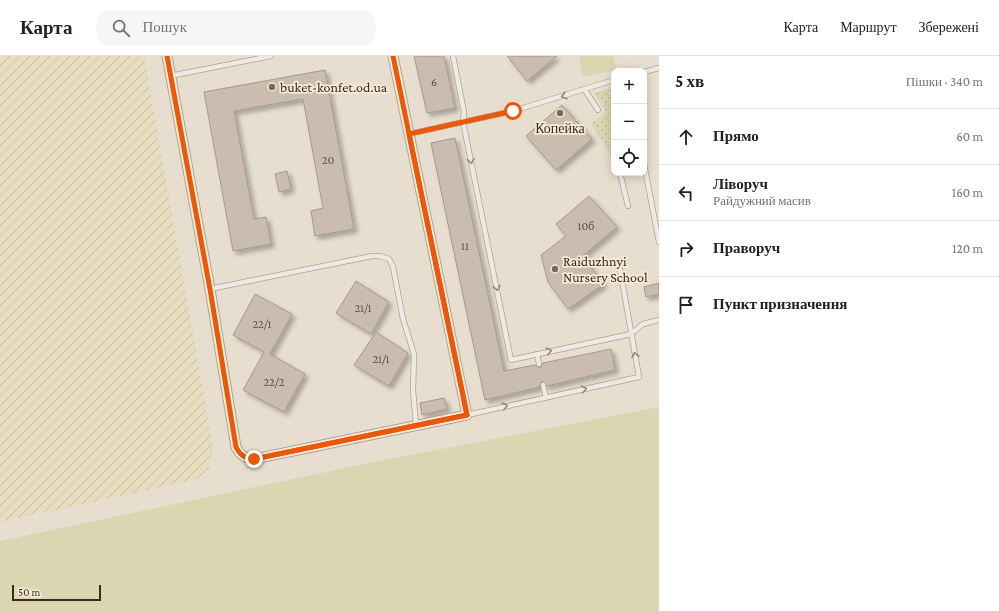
<!DOCTYPE html>
<html lang="uk">
<meta charset="utf-8">
<style>
body{margin:0;font-family:"Crimson Pro",serif;background:#f6f6f6;color:#202124}
.controls{position:absolute;right:12px;top:12px;display:grid;overflow:hidden;border-radius:8px;box-shadow:0 2px 10px #0003}
.controls button{width:36px;height:36px;display:grid;place-items:center;padding:0;border:0;border-bottom:1px solid #e0e0e0;background:#fff;color:#202124;font:20px sans-serif}
.scale{position:absolute;left:12px;bottom:10px;width:89px;box-sizing:border-box;padding-left:4px;border:2px solid #3c2a1e;border-top:0;font-size:11px;line-height:14px;white-space:nowrap;color:#3c2a1e;-webkit-text-stroke:3px #f7ebd5;paint-order:stroke}
.stop{position:absolute;width:12px;height:12px;margin:-9px;border:3px solid #ea580c;border-radius:50%;background:#fff}
.stop.end{background:#ea580c;border-color:#fff;box-shadow:0 1px 4px #0008}
.list{margin:0;padding:0;list-style:none}
h2{display:flex;justify-content:space-between;align-items:center;height:52px;margin:0;padding:0 16px;font-size:17px}
h2 small{font-size:13px;font-weight:400;color:#757577}
.list li{display:grid;grid-template-columns:26px 1fr auto;gap:12px;align-items:center;box-sizing:border-box;height:56px;padding:0 16px;border-top:1px solid #e0e0e0}
.list b{display:block;font-size:15px;white-space:nowrap}
.list p{margin:0;font-size:13px;white-space:nowrap;color:#757577}
.list em{font-size:13px;font-style:normal;color:#757577}
.icon{flex:none;width:22px;height:22px;fill:none;stroke:currentColor;stroke-width:2;stroke-linecap:round;stroke-linejoin:round}
.map{position:relative;flex:none;width:659px;height:555px;overflow:hidden}
header{display:flex;align-items:center;gap:24px;box-sizing:border-box;height:56px;padding:0 20px;background:#fff;border-bottom:1px solid #e0e0e0}
header strong{font-size:19px}
nav{display:flex;gap:22px;margin-inline-start:auto;font-size:14px}
.search{width:280px;height:36px;background:#f6f6f6;display:flex;align-items:center;gap:10px;box-sizing:border-box;padding:0 14px;border-radius:16px;color:#757577;font-size:15px}
main{display:flex}
aside{flex:1;background:#fff}
.map>svg:first-child{display:block}
.farmland{fill:url(#farmland-furrows)}
.green{fill:#d9d6b1}
.park{fill:url(#park-dots)}
.building{fill:#cbbcb0;stroke:#a7998e;filter:url(#shadow)}
.lines{fill:none;stroke-linecap:round;stroke-linejoin:round}
.lane-casing{stroke:#aca397;stroke-width:6}
.street-casing{stroke:#aca397;stroke-width:11}
.lane{stroke:#efe9e1;stroke-width:4.5}
.street{stroke:#efe9e1;stroke-width:9}
.cycleway-casing{stroke:#f7ebd5;stroke-width:8}
.cycleway{stroke:#e8590c;stroke-width:5}
.oneway{stroke:#968a80}
.route{stroke:#ea580c;stroke-width:5}
.poi-dot{fill:#78695c;stroke:#f7ebd5;stroke-width:1.5}
.labels{text-anchor:middle;stroke-width:3.5;stroke-linejoin:round;paint-order:stroke}
.number-label{font-size:12px;fill:#604e42}
.poi-label{font-size:14px;fill:#3c2a1e;stroke:#f7ebd5;text-anchor:start}
</style>
<header>
<strong>Карта</strong>
<div class="search"><svg class="icon" aria-label="search" viewBox="0 0 24 24"><circle cx="10" cy="10" r="6"/><path d="M15 15l6 6"/></svg>Пошук</div>
<nav><a>Карта</a><a>Маршрут</a><a>Збережені</a></nav>
</header>
<main>
<div class="map">
<svg width="659" height="555" viewBox="0 0 659 555">
<defs>
<pattern id="farmland-furrows" width="10" height="10" patternUnits="userSpaceOnUse"><rect width="10" height="10" fill="#e7dcbe"/><path d="M-1 1l2-2M0 10L10 0M9 11l2-2" fill="none" stroke="#c7bda3"/></pattern>
<pattern id="park-dots" width="8" height="8" patternUnits="userSpaceOnUse"><rect width="8" height="8" fill="#d9d6b1"/><path d="M2 2h.1M6 6h.1" fill="none" stroke="#bbb898" stroke-width="1.8" stroke-linecap="round"/></pattern>
<filter id="shadow"><feDropShadow dx="3.5" dy="3.5" stdDeviation="2" flood-color="#0004"/></filter>
</defs>
<rect width="100%" height="100%" fill="#e7decf"/>
<path class="farmland" d="M 0,0 L 144,0 L 213,391 L 209,413 L 198,423 L 0,466 Z"/>
<g class="green">
<path d="M 579,0 L 613,0 L 616,14 L 583,21 Z"/>
<path d="M 659,351 L 659,555 L 0,555 L 0,485 L 364,408 Z"/>
</g>
<path class="park" d="M 614,32 L 614,104 L 591,68 L 606,56 L 594,37 Z"/>
<g class="building">
<path d="M 414,0 L 444,0 L 455,52 L 427,57 Z"/>
<path d="M 507,0 L 557,0 L 527,25 Z"/>
<path d="M 325,14 L 354,173 L 315,180 L 311,155 L 323,152 L 303,43 L 234,55 L 254,163 L 266,161 L 271,188 L 233,195 L 204,36 Z"/>
<path d="M 562,49 L 592,83 L 556,114 L 526,80 Z"/>
<path d="M 455,82 L 504,315 L 535,309 L 540,312 L 543,307 L 611,293 L 615,314 L 547,330 L 542,325 L 540,328 L 540,331 L 485,344 L 431,87 Z"/>
<path d="M 287,115 L 291,133 L 279,136 L 275,118 Z"/>
<path d="M 589,140 L 617,171 L 584,199 L 587,206 L 604,228 L 568,253 L 548,226 L 541,199 L 566,180 L 556,168 Z"/>
<path d="M 356,225 L 389,246 L 371,278 L 336,257 Z"/>
<path d="M 659,227 L 659,238 L 646,241 L 644,231 Z"/>
<path d="M 255,238 L 292,258 L 270,298 L 305,318 L 284,356 L 243,334 L 264,296 L 233,279 Z"/>
<path d="M 376,276 L 408,297 L 389,330 L 354,309 Z"/>
<path d="M 444,342 L 447,353 L 422,359 L 420,347 Z"/>
</g>
<g class="lines">
<g class="lane-casing">
<g id="lane">
<path d="M 453,0 L 464,56 L 463,66 L 511,304 L 631,278 L 643,268 L 659,264"/>
<path d="M 644,16 L 659,12"/>
<path d="M 170,20 L 271,0"/>
<path d="M 585,34 L 598,54"/>
<path d="M 409,78 L 513,55 L 614,24"/>
<path d="M 644,108 L 659,186"/>
<path d="M 620,117 L 628,150"/>
<path d="M 210,233 L 372,200 L 380,200 L 389,203 L 393,211 L 403,263 L 414,298 L 413,334 L 416,369"/>
<path d="M 537,298 L 539,308"/>
<path d="M 543,329 L 546,341"/>
<path d="M 467,359 L 639,321 L 620,213"/>
</g>
</g>
<g class="street-casing">
<path id="street" d="M 167,0 L 210,233 L 236,391 C 240,399 244,402 254,403 L 467,359 L 393,0"/>
</g>
<use href="#lane" class="lane"/>
<use href="#street" class="street"/>
<g class="cycleway-casing">
<path id="cycleway" d="M 167,0 L 210,233 L 236,391 C 240,399 244,402 254,403 L 467,359 L 393,0"/>
</g>
<use href="#cycleway" class="cycleway"/>
</g>
<defs><path id="oneway-chevron" d="M-2-3.5L2.5 0L-2 3.5" fill="none" stroke-width="1.6" stroke-linecap="round" stroke-linejoin="round"/></defs>
<g class="oneway">
<use href="#oneway-chevron" transform="translate(564 40) rotate(164)"/>
<use href="#oneway-chevron" transform="translate(471 105) rotate(79)"/>
<use href="#oneway-chevron" transform="translate(497 232) rotate(79)"/>
<use href="#oneway-chevron" transform="translate(549 295) rotate(-12)"/>
<use href="#oneway-chevron" transform="translate(635 299) rotate(-101)"/>
<use href="#oneway-chevron" transform="translate(584 333) rotate(-13)"/>
<use href="#oneway-chevron" transform="translate(505 350) rotate(-13)"/>
</g>
<g class="lines">
<path class="route" d="M 254,403 L 467,359 L 409,78 L 513,55"/>
</g>
<g class="poi-dot">
<circle cx="272" cy="31" r="4"/>
<circle cx="560" cy="57" r="4"/>
<circle cx="555" cy="213" r="4"/>
</g>
<g class="labels">
<g class="number-label">
<text x="434" y="30">6</text>
<text x="328" y="108">20</text>
<text x="586" y="174">10б</text>
<text x="465" y="194">11</text>
<text x="363" y="256">21/1</text>
<text x="262" y="272">22/1</text>
<text x="381" y="307">21/1</text>
<text x="274" y="330">22/2</text>
</g>
<g class="poi-label">
<text x="280" y="36">buket-konfet.od.ua</text>
<text x="560" y="77" text-anchor="middle">Копейка</text>
<text x="563" y="210">Raiduzhnyi<tspan x="563" dy="16">Nursery School</tspan></text>
</g>
</g>
</svg>
<div class="controls">
<button>+</button>
<button>−</button>
<button><svg class="icon" aria-label="locate" viewBox="0 0 24 24"><circle cx="12" cy="12" r="6"/><path d="M12 2v4M12 18v4M2 12h4M18 12h4"/></svg></button>
</div>
<div class="scale">50 m</div>
<div class="stop" style="left:513px;top:55px"></div>
<div class="stop end" style="left:254px;top:403px"></div>
</div>
<aside>
<h2>5 хв<small>Пішки · 340 m</small></h2>
<ul class="list">
<li><svg class="icon" aria-label="ahead" viewBox="0 0 24 24"><path d="M12 20V5M6 11l6-6 6 6"/></svg><div><b>Прямо</b></div><em>60 m</em></li>
<li><svg class="icon" aria-label="left" viewBox="0 0 24 24"><path d="M17 20v-9H6M10 6l-5 5 5 5"/></svg><div><b>Ліворуч</b><p>Райдужний масив</p></div><em>160 m</em></li>
<li><svg class="icon" aria-label="right" viewBox="0 0 24 24"><path d="M7 20v-9h11M14 6l5 5-5 5"/></svg><div><b>Праворуч</b></div><em>120 m</em></li>
<li><svg class="icon" aria-label="arrive" viewBox="0 0 24 24"><path d="M6 21V4h12l-3 4 3 4H6"/></svg><div><b>Пункт призначення</b></div></li>
</ul>
</aside>
</main>
